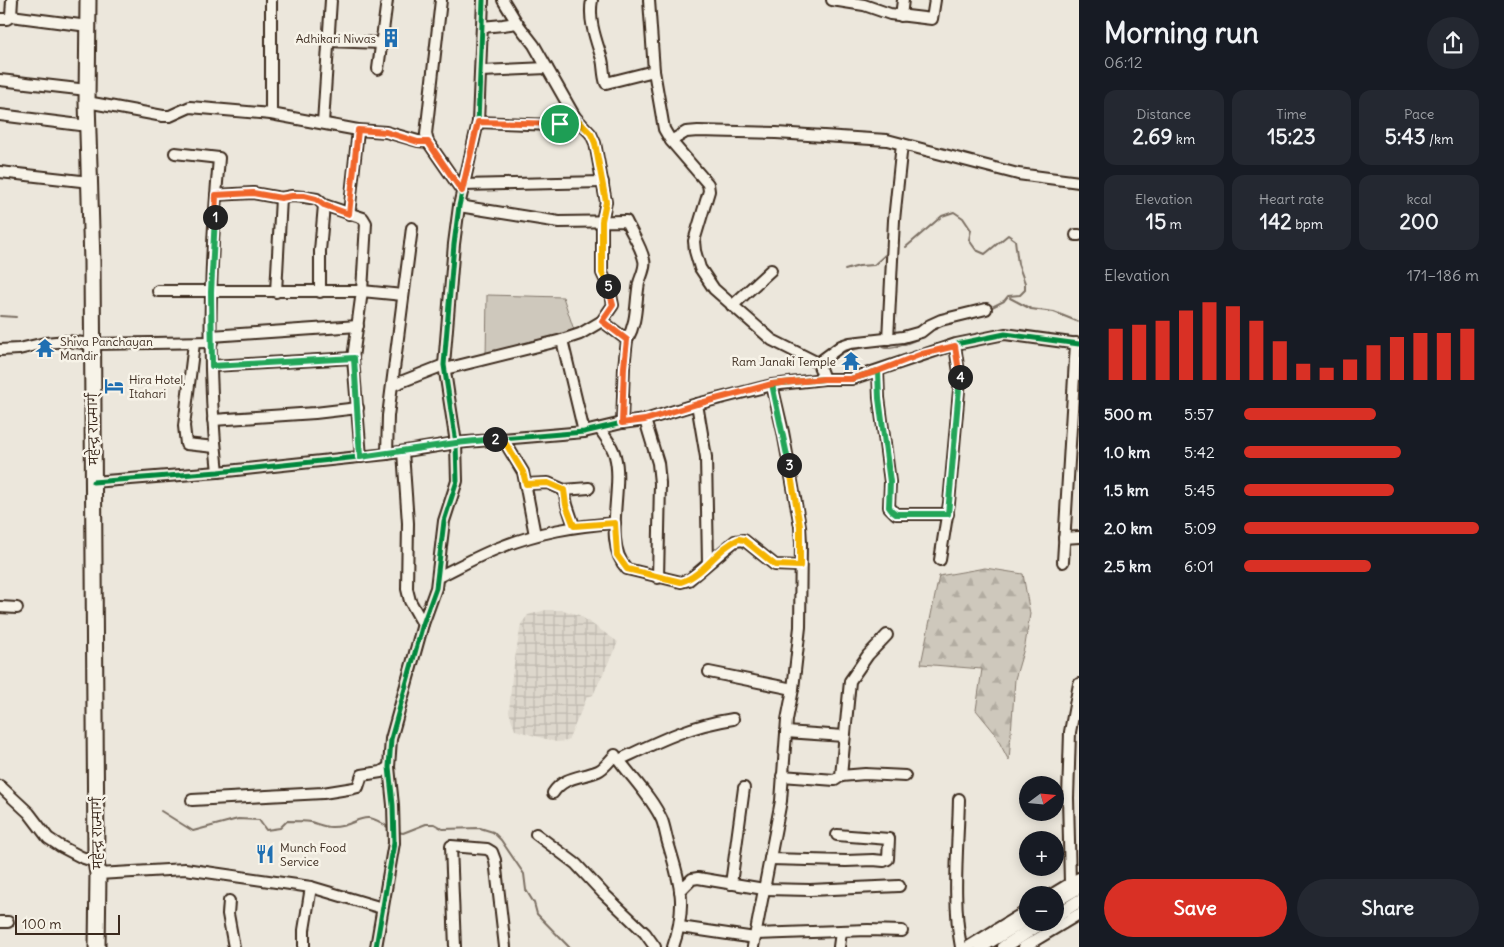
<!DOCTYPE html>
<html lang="en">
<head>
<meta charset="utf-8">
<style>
  body { margin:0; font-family:Delius,"Playpen Sans Deva",sans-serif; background:#242831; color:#f1f3f6; height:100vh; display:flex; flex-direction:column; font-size:19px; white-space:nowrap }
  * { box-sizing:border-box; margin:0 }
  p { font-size:16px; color:#9ea1a6 }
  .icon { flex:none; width:28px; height:28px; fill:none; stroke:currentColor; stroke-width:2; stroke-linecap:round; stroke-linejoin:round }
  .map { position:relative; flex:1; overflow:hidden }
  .side { display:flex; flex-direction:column; background:#171b24; width:425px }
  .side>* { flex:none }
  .needle { width:32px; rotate:74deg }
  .buttons { position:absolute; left:1019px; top:776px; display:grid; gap:10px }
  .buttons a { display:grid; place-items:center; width:45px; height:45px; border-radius:50%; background:#171b24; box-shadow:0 2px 12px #0003; font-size:25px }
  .scale { position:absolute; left:15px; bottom:12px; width:105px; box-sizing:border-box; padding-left:5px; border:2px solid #3b2a1e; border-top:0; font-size:14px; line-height:18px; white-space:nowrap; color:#3b2a1e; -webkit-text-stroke:4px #f7f3e8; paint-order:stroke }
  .pin { position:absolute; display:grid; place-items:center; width:42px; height:42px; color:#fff; margin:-21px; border:2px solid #fff; border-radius:50%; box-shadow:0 1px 5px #0007 }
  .km { position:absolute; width:25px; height:25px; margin:-12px; border-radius:50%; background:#222; color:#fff; font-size:14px; line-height:25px; text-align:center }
  .round { display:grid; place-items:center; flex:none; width:52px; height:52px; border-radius:26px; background:#242831 }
  .headline { display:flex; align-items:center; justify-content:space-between; height:85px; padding:0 25px }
  h1 { font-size:28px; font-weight:800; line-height:38px }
  .stats { display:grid; grid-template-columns:repeat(3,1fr); gap:8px; height:85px; padding:5px 25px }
  .stats div { display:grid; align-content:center; border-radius:12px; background:#242831; text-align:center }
  .stats b { font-size:21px; font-weight:800 }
  .stats small { font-size:14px; font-weight:400 }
  .stats p { font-size:14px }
  .chart { height:140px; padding:10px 25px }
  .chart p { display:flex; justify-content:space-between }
  .chart svg { width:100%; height:90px; margin-top:5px; stroke:#d93025; stroke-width:6 }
  .button { display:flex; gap:10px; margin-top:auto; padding:10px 25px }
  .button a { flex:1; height:58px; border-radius:30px; background:#d93025; color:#fff; font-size:20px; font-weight:800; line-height:58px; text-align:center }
  .button a+a { background:#242831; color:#f1f3f6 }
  ul { padding:0 25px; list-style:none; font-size:16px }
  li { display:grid; grid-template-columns:80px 60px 1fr; align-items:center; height:38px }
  li i { height:12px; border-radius:6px; background:#d93025 }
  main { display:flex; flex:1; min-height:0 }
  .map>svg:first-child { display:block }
  .industrial { fill:url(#industrial-grid) }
  .forest { fill:url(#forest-firs); stroke:#84796d }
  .pitch { fill:#cec8bc; stroke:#84796d }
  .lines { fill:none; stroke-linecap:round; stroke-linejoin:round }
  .stream { stroke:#7c7064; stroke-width:2 }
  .minor-casing { stroke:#3b2a1e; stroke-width:14 }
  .major-casing { stroke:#3b2a1e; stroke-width:16 }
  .highway-casing { stroke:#3b2a1e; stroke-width:19 }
  .minor { stroke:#f7f3e8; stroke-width:10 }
  .major { stroke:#f7f3e8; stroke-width:12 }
  .highway { stroke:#f7f3e8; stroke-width:15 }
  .cycleway-casing { stroke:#f7f3e8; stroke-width:8 }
  .cycleway { stroke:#00873e; stroke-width:5 }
  .split-1-casing { stroke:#fff; stroke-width:10 }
  .split-2-casing { stroke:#fff; stroke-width:10 }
  .split-3-casing { stroke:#fff; stroke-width:10 }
  .split-4-casing { stroke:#fff; stroke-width:10 }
  .split-5-casing { stroke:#fff; stroke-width:10 }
  .split-6-casing { stroke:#fff; stroke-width:10 }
  .split-1 { stroke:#f0652b; stroke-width:6 }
  .split-2 { stroke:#22a559; stroke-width:6 }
  .split-3 { stroke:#f5b400; stroke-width:6 }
  .split-4 { stroke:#22a559; stroke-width:6 }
  .split-5 { stroke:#f0652b; stroke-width:6 }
  .split-6 { stroke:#f5b400; stroke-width:6 }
  .labels { text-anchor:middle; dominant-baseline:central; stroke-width:5; stroke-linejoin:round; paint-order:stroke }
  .poi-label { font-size:12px; fill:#3b2a1e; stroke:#f7f3e8; text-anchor:start }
  .street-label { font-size:12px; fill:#3b2a1e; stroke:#f7f3e8 }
</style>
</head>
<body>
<main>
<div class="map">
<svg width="1079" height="947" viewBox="0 0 1079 947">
  <defs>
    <pattern id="industrial-grid" width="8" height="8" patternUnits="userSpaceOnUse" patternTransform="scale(1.25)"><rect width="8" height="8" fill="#ddd7cc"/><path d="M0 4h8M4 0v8" fill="none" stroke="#bfb9af"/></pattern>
    <pattern id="forest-firs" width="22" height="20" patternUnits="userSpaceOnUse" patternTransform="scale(1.25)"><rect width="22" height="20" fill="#cec8bc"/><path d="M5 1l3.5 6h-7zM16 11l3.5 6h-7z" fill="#b2aca1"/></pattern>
  </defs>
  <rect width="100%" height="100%" fill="#ece7dc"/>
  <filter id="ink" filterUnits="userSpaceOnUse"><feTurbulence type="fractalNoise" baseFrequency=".02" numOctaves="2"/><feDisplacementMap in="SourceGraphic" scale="10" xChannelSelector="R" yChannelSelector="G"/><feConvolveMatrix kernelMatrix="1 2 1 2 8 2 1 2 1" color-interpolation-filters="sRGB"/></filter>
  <g filter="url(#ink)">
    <path class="industrial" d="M546 610H563L579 615 618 642 593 695 587 697 568 741 556 742 515 730 509 712 512 676 521 624 528 615Z"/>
    <path class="forest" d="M985 568 1023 574 1030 614 1025 645 1015 679 1009 761 994 732 976 710 982 669 921 664 939 576Z"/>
    <path class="pitch" d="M487 295 563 297 575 333 486 357Z"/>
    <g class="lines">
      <g class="stream">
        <path d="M906 247 942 216 954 212 963 218 971 230 969 240 976 250 985 254 1008 235 1015 240 1018 264 1025 283V290L1020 295 1008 296 1004 301 990 308"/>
        <path d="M845 270 859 266 874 265 885 255"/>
        <path d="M1010 298 1031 309 1054 312 1079 322"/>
        <path d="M0 316 16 317"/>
        <path d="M936 327 946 324"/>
        <path d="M837 355 846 351 878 344C881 346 882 348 885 348 893 349 916 341 922 336"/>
        <path d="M161 811 193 831 238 819 259 820 266 830 280 828 287 821C295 821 304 821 311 822 318 824 324 827 331 827 359 828 360 805 390 829"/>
        <path d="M398 832 403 833 426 824H434L443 829 480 828 493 832 501 840 524 874 526 890 534 903 537 914 569 947"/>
      </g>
      <g class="minor-casing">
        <g id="minor">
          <path d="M271 0V114"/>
          <path d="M441 0 426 134 428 142 462 191"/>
          <path d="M592 0C588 20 596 40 602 59 604 67 603 75 606 83L654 71"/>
          <path d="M649 0 654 71 664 129 671 141 708 184 709 191 694 241 695 251 700 268 714 289 772 340 818 363 824 379"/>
          <path d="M832 0 864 5 890 14 932 19 935 0"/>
          <path d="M11 16 12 0"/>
          <path d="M901 16 903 0"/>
          <path d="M0 19H7L11 16 88 26"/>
          <path d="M482 27 503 25 517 23"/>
          <path d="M328 41 381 43"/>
          <path d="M378 69 387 0"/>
          <path d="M481 71 547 68"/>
          <path d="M0 80 87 90"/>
          <path d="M87 102 163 116H170L190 107 271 114 358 130 386 132 418 141 428 142"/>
          <path d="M0 115 88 126"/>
          <path d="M478 122 552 125 567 122 575 117"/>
          <path d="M323 123 331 0"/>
          <path d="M671 141 686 132 698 131 776 133 887 140 1018 174 1079 182"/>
          <path d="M175 153 219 158C210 262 206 368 218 472"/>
          <path d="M0 172 90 182"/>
          <path d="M463 185 603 182"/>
          <path d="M216 195 253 193 281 198 292 196 304 197 317 199 324 205 363 218 366 223 362 291 353 358 361 457"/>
          <path d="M459 206 559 222 626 221C632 234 641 246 644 260 646 267 641 276 639 283 635 304 638 320 627 340"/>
          <path d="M349 214 358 130"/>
          <path d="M1076 235H1079"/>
          <path d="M158 291H362L403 295"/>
          <path d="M276 292 281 198"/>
          <path d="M320 292V251L324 205"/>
          <path d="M732 306 771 270"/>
          <path d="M602 321 627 340 624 367 622 423"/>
          <path d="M211 336 358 326"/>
          <path d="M888 339 894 220 902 144"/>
          <path d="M562 340 584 432"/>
          <path d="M194 343 184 426 186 444 215 447"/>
          <path d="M0 350 19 349 45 343 67 341 92 344 212 342"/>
          <path d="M818 363 841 346 850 343 903 337 921 332 930 325 941 320 986 309"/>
          <path d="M212 366 353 358"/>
          <path d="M445 369 562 340 580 334 602 321 613 305 610 290 602 273V221L606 202 595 143 591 134 575 117 534 45 517 23 503 0"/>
          <path d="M878 371 879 398 890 482 889 507 896 514H948"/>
          <path d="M393 385 444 365"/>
          <path d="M697 404 706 457 708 563"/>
          <path d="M213 420 315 413 358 408"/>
          <path d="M645 420 658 463 660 483 658 578"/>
          <path d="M600 429C605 437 613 446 615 456 624 488 602 543 627 569L681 582 689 580 735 541 744 540 775 565 800 566"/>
          <path d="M503 439 523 472 535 535"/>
          <path d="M403 452 408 523 407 589 410 601 423 624"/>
          <path d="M387 454 388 416 412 228"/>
          <path d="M93 482 218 472 387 454 456 443 584 432 622 423 645 420 697 404 772 385 824 379H851L956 344 1005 334 1079 344"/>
          <path d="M526 484 548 483 564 490 589 488"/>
          <path d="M564 490 567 505 574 526"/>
          <path d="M1064 538 1079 537"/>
          <path d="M940 560 949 503 960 379 955 346"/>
          <path d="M1063 562 1076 343"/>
          <path d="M438 577C459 567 479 555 501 547 539 532 574 526 615 523"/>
          <path d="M0 607 17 608"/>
          <path d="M709 672 793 689"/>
          <path d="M786 732 844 736"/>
          <path d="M782 776 835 780 841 776 850 681 868 655 887 635"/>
          <path d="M841 776 865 774 905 776"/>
          <path d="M0 786 29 813 48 838 60 846 81 857 96 862"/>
          <path d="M553 793C564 776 581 778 598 771 604 769 610 760 615 755"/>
          <path d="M959 799C958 848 952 899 961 947"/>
          <path d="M192 800 323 793 354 788 358 787 362 775 381 772 389 767"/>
          <path d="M536 834 576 864 603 893 645 933 655 947"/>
          <path d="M770 859 846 861 873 860 884 861 888 859 889 839 837 835"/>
          <path d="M98 874 185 869 311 887 382 908"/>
          <path d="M1070 883 1068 798 1070 732 1079 684"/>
          <path d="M731 884 744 788"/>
          <path d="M680 891 692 879 698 878 764 889 810 890 899 886"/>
          <path d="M1051 895 1079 878"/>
          <path d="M229 901 228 914 234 947"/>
          <path d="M0 922H8"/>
          <path d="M680 927 755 938"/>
          <path d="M756 934 868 930 902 931"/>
          <path d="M304 947V930L311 887"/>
          <path d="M376 947 394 843 393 805 389 767 391 739 423 624 436 588 444 521 457 481 456 443 444 365 454 244 459 206 478 122 483 0"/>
          <path d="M455 947 451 846 487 849 492 852 495 860 505 947"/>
          <path d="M673 947C687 906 681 886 669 846 666 837 665 828 662 820 652 798 633 779 619 760 659 741 688 726 733 719"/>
          <path d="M753 947 781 801 787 720 793 689 800 627 801 543 800 526 783 432 772 385"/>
          <path d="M839 947 841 932"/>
          <path d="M968 947 1028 910"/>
          <path d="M1024 947 1079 914"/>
        </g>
      </g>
      <g class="major-casing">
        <g id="major">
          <path d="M1055 901 1079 887"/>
          <path d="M1055 916 1079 901"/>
          <path d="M981 947 1028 918"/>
          <path d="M1004 947 1043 922"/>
        </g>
      </g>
      <g class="highway-casing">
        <path id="highway" d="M88 0 87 102 92 262 96 862 98 874 97 947"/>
      </g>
      <use href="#minor" class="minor"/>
      <use href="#major" class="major"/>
      <use href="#highway" class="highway"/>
      <g class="cycleway-casing">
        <g id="cycleway">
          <path d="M93 482 218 472 387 454 456 443 584 432 622 423 645 420 697 404 772 385 824 379H851L956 344 1005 334 1079 344"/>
          <path d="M376 947 394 843 393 805 389 767 391 739 423 624 436 588 444 521 457 481 456 443 444 365 454 244 459 206 478 122 483 0"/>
        </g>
      </g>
      <use href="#cycleway" class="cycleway"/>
    </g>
  </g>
  <g class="lines" filter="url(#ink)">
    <g class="split-1-casing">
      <path id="split-1" d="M215 217 216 195 253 193 281 198 292 196H304L316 199 324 205 349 214 358 130 386 132 418 142H428L462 191 478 122 560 124"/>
    </g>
    <g class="split-2-casing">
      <path id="split-2" d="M215 217 211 292 212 366 354 358 360 457 456 443 495 439"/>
    </g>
    <g class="split-3-casing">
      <path id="split-3" d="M495 439H503L523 472 526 484 548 483 564 490 566 505 574 526 615 523 617 555 627 569 681 582C704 575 717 548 739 539L744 540 775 565 800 566V526L789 465"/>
    </g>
    <g class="split-4-casing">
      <path id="split-4" d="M789 465 772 384 824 379H851L878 371 879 398 890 482 889 507 892 511 896 514H948L960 377"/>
    </g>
    <g class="split-5-casing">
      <path id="split-5" d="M608 286 613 305 602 321 627 340 624 367 622 423 645 420 697 404 772 384 824 379H851L878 371 922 354 955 346 960 377"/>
    </g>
    <g class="split-6-casing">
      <path id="split-6" d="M560 124 575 117 591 134 595 143 606 202 602 221V273L608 286"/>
    </g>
    <use href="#split-1" class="split-1"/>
    <use href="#split-2" class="split-2"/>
    <use href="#split-3" class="split-3"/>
    <use href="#split-4" class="split-4"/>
    <use href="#split-5" class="split-5"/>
    <use href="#split-6" class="split-6"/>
  </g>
  <defs>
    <g id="building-bare" transform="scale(1.5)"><path d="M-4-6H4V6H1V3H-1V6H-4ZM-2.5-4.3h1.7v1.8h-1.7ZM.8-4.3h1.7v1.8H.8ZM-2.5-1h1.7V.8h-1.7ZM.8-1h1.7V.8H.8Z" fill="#1f6fb2" stroke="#f7f3e8" stroke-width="2.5" paint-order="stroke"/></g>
    <g id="temple-bare" transform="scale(1.5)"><path d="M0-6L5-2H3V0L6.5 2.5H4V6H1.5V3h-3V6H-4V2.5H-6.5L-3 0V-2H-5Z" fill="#1f6fb2" stroke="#f7f3e8" stroke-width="2.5" paint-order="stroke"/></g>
    <g id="hotel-bare" transform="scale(1.5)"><path d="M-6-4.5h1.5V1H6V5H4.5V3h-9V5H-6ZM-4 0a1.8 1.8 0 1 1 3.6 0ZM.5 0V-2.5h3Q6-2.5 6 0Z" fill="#1f6fb2" stroke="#f7f3e8" stroke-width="2.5" paint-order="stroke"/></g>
    <g id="restaurant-bare" transform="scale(1.5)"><path d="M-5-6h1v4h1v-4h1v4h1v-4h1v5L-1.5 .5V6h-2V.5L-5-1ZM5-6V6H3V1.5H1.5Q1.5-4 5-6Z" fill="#1f6fb2" stroke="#f7f3e8" stroke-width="2.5" paint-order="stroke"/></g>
  </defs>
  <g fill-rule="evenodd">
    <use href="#building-bare" x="391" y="38"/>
    <use href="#temple-bare" x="45" y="348"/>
    <use href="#temple-bare" x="851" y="361"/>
    <use href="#hotel-bare" x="114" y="386"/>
    <use href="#restaurant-bare" x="265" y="854"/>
  </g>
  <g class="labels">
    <g class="poi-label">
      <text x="376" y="38" text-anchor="end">Adhikari Niwas</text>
      <text x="60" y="341">Shiva Panchayan<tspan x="60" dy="14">Mandir</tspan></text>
      <text x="836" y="361" text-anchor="end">Ram Janaki Temple</text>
      <text x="129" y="379">Hira Hotel,<tspan x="129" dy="14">Itahari</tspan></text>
      <text x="280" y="847">Munch Food<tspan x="280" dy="14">Service</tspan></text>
    </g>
    <g class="street-label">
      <text transform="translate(93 429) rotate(-91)">महेन्द्र राज्मार्ग्</text>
      <text transform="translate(97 833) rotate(-91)">महेन्द्र राज्मार्ग्</text>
    </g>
  </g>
</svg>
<div class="buttons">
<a><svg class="needle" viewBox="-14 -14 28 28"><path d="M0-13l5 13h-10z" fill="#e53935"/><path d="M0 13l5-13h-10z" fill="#9ea1a6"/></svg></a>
<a>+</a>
<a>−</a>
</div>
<div class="scale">100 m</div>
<div class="pin" style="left:560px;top:124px;background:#1e9e55"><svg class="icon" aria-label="arrive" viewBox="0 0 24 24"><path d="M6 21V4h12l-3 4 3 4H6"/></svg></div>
<b class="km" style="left:215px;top:217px">1</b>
<b class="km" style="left:495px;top:439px">2</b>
<b class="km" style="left:789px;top:465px">3</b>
<b class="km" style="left:960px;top:377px">4</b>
<b class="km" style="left:608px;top:286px">5</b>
</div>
<section class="side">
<div class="headline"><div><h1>Morning run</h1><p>06:12</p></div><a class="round"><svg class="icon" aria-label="share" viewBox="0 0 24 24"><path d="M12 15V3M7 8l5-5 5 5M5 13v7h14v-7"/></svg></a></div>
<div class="stats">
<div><p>Distance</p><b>2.69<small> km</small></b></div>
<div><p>Time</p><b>15:23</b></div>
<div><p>Pace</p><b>5:43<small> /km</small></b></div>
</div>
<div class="stats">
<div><p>Elevation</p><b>15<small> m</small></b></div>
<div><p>Heart rate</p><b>142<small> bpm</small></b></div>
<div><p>kcal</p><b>200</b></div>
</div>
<div class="chart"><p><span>Elevation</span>171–186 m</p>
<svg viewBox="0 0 160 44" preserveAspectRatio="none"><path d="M5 44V19M15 44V17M25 44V15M35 44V10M45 44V6M55 44V8M65 44V15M75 44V25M85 44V36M95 44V38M105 44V34M115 44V27M125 44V23M135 44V21M145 44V21M155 44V19"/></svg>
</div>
<ul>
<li><b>500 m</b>5:57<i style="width:56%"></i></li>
<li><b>1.0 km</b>5:42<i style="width:67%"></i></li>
<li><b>1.5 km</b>5:45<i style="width:64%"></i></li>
<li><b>2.0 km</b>5:09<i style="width:100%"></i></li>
<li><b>2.5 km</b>6:01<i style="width:54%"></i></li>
</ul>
<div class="button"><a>Save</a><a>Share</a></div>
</section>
</main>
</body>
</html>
